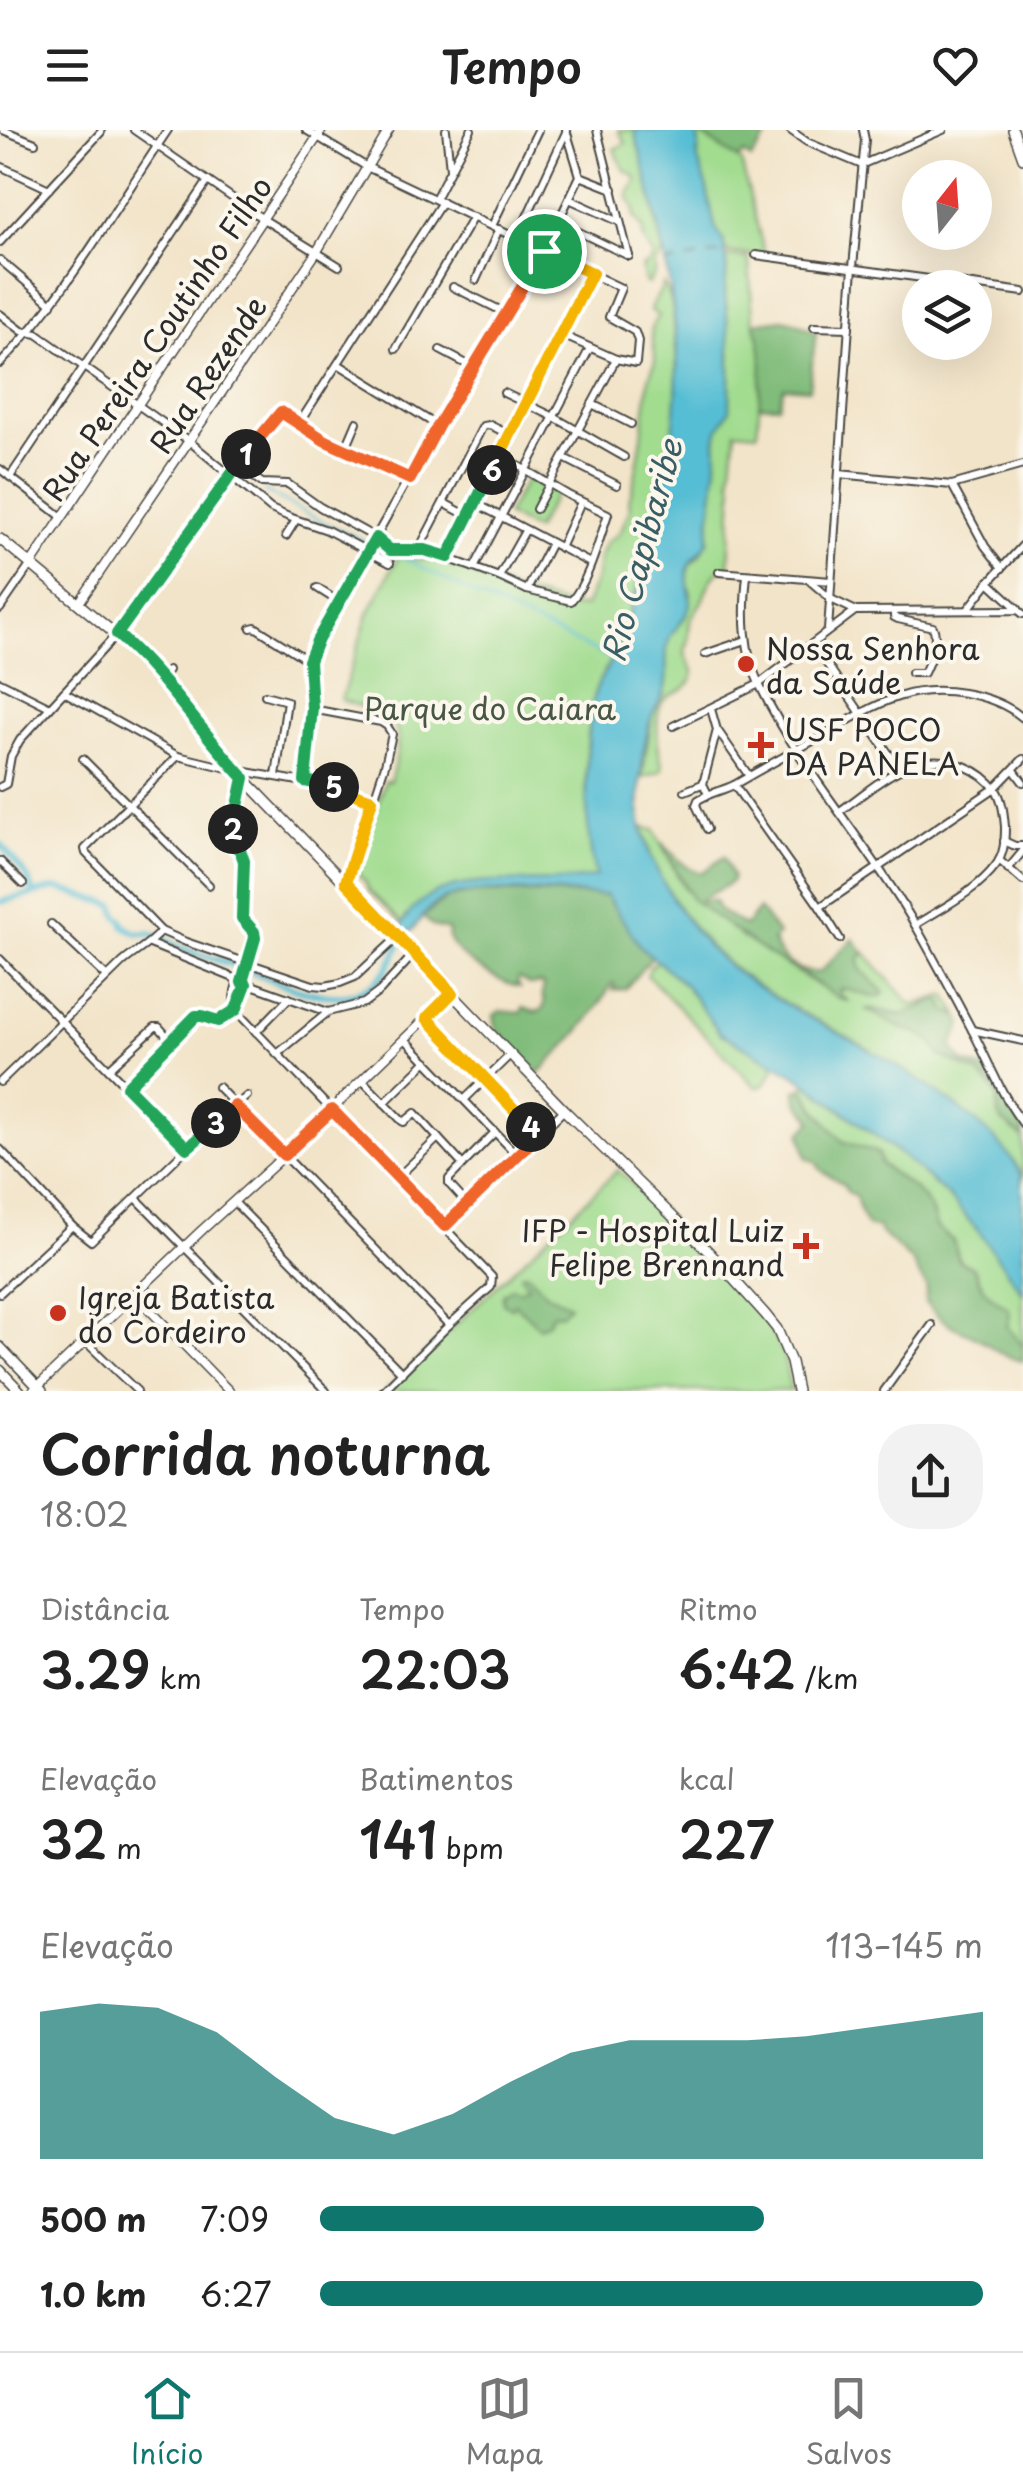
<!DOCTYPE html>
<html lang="pt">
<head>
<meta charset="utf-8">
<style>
  body { margin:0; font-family:"Playpen Sans",sans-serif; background:#f2f2f2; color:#222; height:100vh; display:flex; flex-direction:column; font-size:38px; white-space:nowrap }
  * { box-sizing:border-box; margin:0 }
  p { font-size:32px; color:#767676 }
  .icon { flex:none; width:55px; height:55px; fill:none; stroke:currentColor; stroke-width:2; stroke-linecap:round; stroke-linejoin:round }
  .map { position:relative; height:1261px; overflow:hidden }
  .details { display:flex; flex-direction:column; background:#fff; flex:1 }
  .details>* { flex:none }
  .needle { width:65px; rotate:17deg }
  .buttons { position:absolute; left:902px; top:30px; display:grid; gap:20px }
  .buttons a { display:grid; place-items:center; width:90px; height:90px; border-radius:50%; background:#fff; box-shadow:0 10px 40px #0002; font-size:50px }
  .pin { position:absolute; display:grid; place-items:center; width:85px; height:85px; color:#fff; margin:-42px; border:5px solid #fff; border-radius:50%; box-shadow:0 2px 10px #0007 }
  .km { position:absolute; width:50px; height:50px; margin:-25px; border-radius:50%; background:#222; color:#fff; font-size:28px; line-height:50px; text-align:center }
  .round { display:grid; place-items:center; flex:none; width:105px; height:105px; border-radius:40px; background:#f2f2f2 }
  .headline { display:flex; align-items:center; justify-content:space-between; height:170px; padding:0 40px }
  h1 { font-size:55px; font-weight:600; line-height:75px }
  .stats { display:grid; grid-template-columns:repeat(3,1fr); gap:15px; height:170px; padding:10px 40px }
  .stats div { display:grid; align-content:center }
  .stats b { font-size:50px; font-weight:600 }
  .stats small { font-size:28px; font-weight:400 }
  .stats p { font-size:28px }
  .chart { height:280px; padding:20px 40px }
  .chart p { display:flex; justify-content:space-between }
  .chart svg { width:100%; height:180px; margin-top:10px; fill:#0f766e; opacity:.7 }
  ul { padding:0 40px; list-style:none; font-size:32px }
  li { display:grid; grid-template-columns:160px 120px 1fr; align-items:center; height:75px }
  li i { height:25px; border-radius:12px; background:#0f766e }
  header { display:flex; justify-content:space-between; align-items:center; height:130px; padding:0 40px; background:#fff; font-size:45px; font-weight:600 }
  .menu { display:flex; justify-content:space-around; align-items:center; height:140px; border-top:2px solid #e0e0e0; background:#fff; font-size:28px; color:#767676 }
  .menu a { display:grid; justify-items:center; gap:5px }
  .menu .on { color:#0f766e }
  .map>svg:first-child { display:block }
  .green { fill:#a1dc8f; stroke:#66845d; stroke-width:2.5 }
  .forest { fill:#80bc7a; stroke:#567452; stroke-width:2.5 }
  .water { fill:#57bed4; stroke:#417480; stroke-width:2.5 }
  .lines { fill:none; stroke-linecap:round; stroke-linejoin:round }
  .stream { stroke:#57bed4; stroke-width:2.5 }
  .canal { stroke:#57bed4; stroke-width:6 }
  .ferry { stroke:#3a5e66; stroke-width:2.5; stroke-dasharray:12 10; stroke-linecap:butt }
  .minor-casing { stroke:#494743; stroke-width:10 }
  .tertiary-casing { stroke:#494743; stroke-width:11 }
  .secondary-casing { stroke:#494743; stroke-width:12 }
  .primary-casing { stroke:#494743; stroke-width:12 }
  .minor { stroke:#fff; stroke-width:6 }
  .tertiary { stroke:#fff; stroke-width:8 }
  .secondary { stroke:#fff; stroke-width:9 }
  .primary { stroke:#fff; stroke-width:9 }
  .split-1-casing { stroke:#fff; stroke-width:20 }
  .split-2-casing { stroke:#fff; stroke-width:20 }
  .split-3-casing { stroke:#fff; stroke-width:20 }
  .split-4-casing { stroke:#fff; stroke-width:20 }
  .split-5-casing { stroke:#fff; stroke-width:20 }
  .split-6-casing { stroke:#fff; stroke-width:20 }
  .split-7-casing { stroke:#fff; stroke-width:20 }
  .split-1 { stroke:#f0652b; stroke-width:12 }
  .split-2 { stroke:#22a559; stroke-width:12 }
  .split-3 { stroke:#22a559; stroke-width:12 }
  .split-4 { stroke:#f0652b; stroke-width:12 }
  .split-5 { stroke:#f5b400; stroke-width:12 }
  .split-6 { stroke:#22a559; stroke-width:12 }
  .split-7 { stroke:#f5b400; stroke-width:12 }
  .poi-dot { fill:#c8321e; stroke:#fbf7ec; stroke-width:4 }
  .labels { text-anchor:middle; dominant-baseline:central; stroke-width:8; stroke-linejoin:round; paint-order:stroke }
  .street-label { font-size:30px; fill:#2b2b2b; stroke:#fbf7ec }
  .poi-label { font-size:30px; fill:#2b2b2b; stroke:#fbf7ec; text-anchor:start }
  .park-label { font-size:30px; fill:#485744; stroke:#fbf7ec }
  .water-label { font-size:32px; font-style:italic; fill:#3a5e66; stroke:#fbf7ec }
</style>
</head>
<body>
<header><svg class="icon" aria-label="menu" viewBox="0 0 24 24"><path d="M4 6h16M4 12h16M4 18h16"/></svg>Tempo<svg class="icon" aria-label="heart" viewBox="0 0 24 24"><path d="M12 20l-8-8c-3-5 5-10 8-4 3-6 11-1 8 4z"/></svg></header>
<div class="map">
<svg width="1023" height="1261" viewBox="0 0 1023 1261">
  <rect width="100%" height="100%" fill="#fbf7ec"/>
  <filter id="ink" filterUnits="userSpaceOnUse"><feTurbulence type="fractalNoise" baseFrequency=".01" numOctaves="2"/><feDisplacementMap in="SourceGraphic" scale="20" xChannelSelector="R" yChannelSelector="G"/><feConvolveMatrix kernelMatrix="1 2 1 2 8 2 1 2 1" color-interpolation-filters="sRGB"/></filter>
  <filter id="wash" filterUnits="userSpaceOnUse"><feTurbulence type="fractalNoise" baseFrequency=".0048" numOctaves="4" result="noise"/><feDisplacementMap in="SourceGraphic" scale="40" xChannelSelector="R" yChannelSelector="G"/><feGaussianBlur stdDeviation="2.25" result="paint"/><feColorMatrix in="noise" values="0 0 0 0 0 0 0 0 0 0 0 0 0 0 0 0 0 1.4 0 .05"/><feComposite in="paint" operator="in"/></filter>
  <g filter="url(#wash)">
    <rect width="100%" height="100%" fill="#f2e4c9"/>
    <g class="green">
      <path d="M618 0H634L648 50 663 124 655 134V143L648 154 645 152 642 137 649 134 653 126 643 108V99L634 87 635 80 629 68V63L637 50 631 43 625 41 614 19 626 13Z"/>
      <path d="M693 0 741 31 765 126 726 122 723 110 715 97 705 50 698 31V9Z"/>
      <path d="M727 126 748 128 749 132 753 189 760 207 763 232 757 303 736 301 731 348 733 357 729 437C710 442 709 455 702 471 700 476 696 479 694 484 687 493 690 503 688 513 687 516 685 518 685 520 684 532 697 536 692 549 687 560 677 561 668 567 651 576 658 622 663 638L660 642 642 648 652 586 664 563 667 516 670 505 686 486 691 465 686 446 689 435 701 424 708 410 717 333 716 310 718 299 730 279V221L725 163Z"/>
      <path d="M663 154C673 167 673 182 674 197 687 306 653 416 617 517 611 534 598 547 594 565 583 617 584 694 596 746L570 753H493L455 756 406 786 403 793 369 761 366 753 358 744V737L385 651H390C408 589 397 589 341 570L368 484 398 427 378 417 414 429 446 431 513 460 572 477H585L597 446 599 428 606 412 617 405 622 398 630 379 629 370C640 332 644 292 648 253 649 245 654 238 655 230 656 213 644 201 659 186L650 180C652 170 660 167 663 154Z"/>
      <path d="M530 343 558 360 535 400 506 385Z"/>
      <path d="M642 697 654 700 684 758 743 808 838 868 842 857 883 863 860 839 859 828 865 823 912 875 946 865 958 885 947 882 942 871 928 873 903 885 869 878 903 899 916 902 931 911 941 926 978 943 993 959 998 967V984L1002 991 1023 1008V1046C973 980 908 941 837 901 799 881 758 860 726 832 699 809 667 766 654 733 649 722 646 709 642 697Z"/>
      <path d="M657 831 685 855 720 903 776 935 765 954 760 957H756L647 845 650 837Z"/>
      <path d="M806 954 899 1023 947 1065 979 1102 1023 1163V1215L1007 1197 1010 1184 1008 1178C989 1167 982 1160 974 1138L960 1131 953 1111 936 1097C930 1060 905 1055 881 1034L878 1023 842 1011 816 979 803 958Z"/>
      <path d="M618 1040 651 1071 765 1191 783 1222 791 1261H386Z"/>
    </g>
    <g class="forest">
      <path d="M694 0H772L751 29 744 24 738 29Z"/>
      <path d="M783 189 795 192 816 202 809 259 784 257 778 276 759 275C761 244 766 224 754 193Z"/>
      <path d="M661 712C674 724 684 739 701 743L724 727 733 748 730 753 700 770 702 772 711 770 716 772 718 780 745 796 759 779 778 804 773 810C779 830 799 844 820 842L853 809 865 823 859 828 860 839 881 859 883 863 881 866 872 867 842 858 839 860 841 866 849 872 838 868 804 844 769 825 693 771Z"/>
      <path d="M480 762 606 765 640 816 652 827 625 859 613 860 615 854 612 853C594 888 567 915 539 943L496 899 494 885 500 881 521 883 523 878 535 882 542 880 545 873 542 864 544 856 541 853 530 855 519 848 517 853 520 857C503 856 452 824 449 808 448 806 449 803 449 800L433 796 423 787 446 768Z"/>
      <path d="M937 870 942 871 947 882C975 888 956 902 952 916L963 932 986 940 1023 999V1008L1002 991 998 984V968L993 959 978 943 941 926 931 911 916 902 903 899 865 879 903 885Z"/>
      <path d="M803 958 816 979 842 1011 878 1023 881 1034C905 1055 929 1061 936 1097L953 1111 959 1131 974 1138C982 1160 989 1167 1008 1178L1010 1184 1007 1197 1023 1215V1231C1002 1227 996 1219 979 1209 966 1201 953 1199 942 1189 935 1184 933 1179 925 1173L927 1156 920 1147 912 1131 880 1102 879 1097H868L861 1084 856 1067 848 1062 843 1054 821 1040 815 1031 807 1028 801 1003 812 991C806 976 795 979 796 960Z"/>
      <path d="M522 1143 528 1144 547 1164 569 1175 562 1183 552 1184 548 1192 539 1197 515 1174 511 1178 503 1173V1164L512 1157 519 1161 528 1156 521 1146Z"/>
    </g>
    <path class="water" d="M634 0H693L698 8 699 17 697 25 698 31 705 50 715 97 723 110 727 133 725 163 730 221V279L718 300 716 310 717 333 708 410C704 422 696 424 690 434 682 448 694 463 689 478 685 491 674 498 669 509 663 525 670 545 664 561 661 571 654 579 651 589 643 613 637 669 641 694 651 742 689 802 727 834 775 874 836 899 889 931 932 958 996 998 1021 1043 1023 1054 1023 1143 1023 1163L979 1102 947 1065 899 1023 795 945 720 903 685 855 640 816 606 765C569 764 473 755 443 769 427 777 417 795 406 808L399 802C427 727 535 763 596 746 583 700 585 613 594 566 598 548 611 535 617 518 638 462 657 403 667 343 674 304 678 263 677 223 674 151 653 69 634 0Z"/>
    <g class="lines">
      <path class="stream" d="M264 361 323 392 412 432 481 468 614 530"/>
      <g class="canal">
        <path d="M0 713 28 748 34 762"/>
        <path d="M0 772 56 758 114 775 118 787 123 790 124 796C129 798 133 802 138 803 143 804 148 802 153 804 163 807 171 814 181 818 202 826 225 831 246 840 317 869 379 893 405 797"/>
      </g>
      <path class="ferry" d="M665 134 726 122"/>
    </g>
  </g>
  <g filter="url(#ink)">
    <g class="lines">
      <g class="minor-casing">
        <g id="minor">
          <path d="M3 0 35 13"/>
          <path d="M134 0 263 89 339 136"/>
          <path d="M306 0 367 37 621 158 609 187 635 202 638 211 636 233 616 229 562 205"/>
          <path d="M446 0 450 39"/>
          <path d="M597 0 629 126"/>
          <path d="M790 0 807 12 862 35"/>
          <path d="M863 34 943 0"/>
          <path d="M0 36 49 59"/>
          <path d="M580 46 613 59"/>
          <path d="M435 69 471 0"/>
          <path d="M569 69 620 92"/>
          <path d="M558 92 629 126"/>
          <path d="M492 96 538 0"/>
          <path d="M517 108 567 0"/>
          <path d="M0 112 101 2"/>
          <path d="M756 125 1023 162"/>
          <path d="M0 130 52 174"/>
          <path d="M476 150 499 99"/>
          <path d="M453 157 506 183"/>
          <path d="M0 184 22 201 37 204 189 311 271 379 289 387 327 400 390 433"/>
          <path d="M814 197 849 198"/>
          <path d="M396 219 473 87"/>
          <path d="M440 220 474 238"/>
          <path d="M0 234C67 165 114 79 168 0"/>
          <path d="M338 234 438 296"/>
          <path d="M504 263 554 287 624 327"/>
          <path d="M592 274 631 294"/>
          <path d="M300 292 442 72"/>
          <path d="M345 320 357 292"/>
          <path d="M564 328 617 355"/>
          <path d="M237 335 262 353 288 354 320 377 369 404 390 419 425 420 499 447 527 460 571 471C589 451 599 410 608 384L570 366 500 325"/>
          <path d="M0 339 62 387"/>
          <path d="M839 344 952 355 1023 335"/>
          <path d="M10 347 208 51"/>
          <path d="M952 355 985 416 1002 438"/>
          <path d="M444 373 468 386"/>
          <path d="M475 373 590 433"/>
          <path d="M536 379 616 229"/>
          <path d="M286 406 296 390"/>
          <path d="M560 418 581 372"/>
          <path d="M419 419 483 296 490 295 510 305"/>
          <path d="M448 427 592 143"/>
          <path d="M474 438 590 218"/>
          <path d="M719 442 831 451"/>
          <path d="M747 445C743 483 743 521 760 556 801 641 867 712 914 793 934 828 953 864 972 900 989 932 1001 965 1023 994"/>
          <path d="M499 447 525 401"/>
          <path d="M811 452 831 469 854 480"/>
          <path d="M989 452 1018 479"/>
          <path d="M317 458 339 472"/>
          <path d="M527 460 551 413"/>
          <path d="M969 478 989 452 1023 415"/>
          <path d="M0 479 31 434"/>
          <path d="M894 481V487L898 489 933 497C939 510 930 530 924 543H911"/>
          <path d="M251 498 255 497 309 531"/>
          <path d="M828 500 853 137 865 10 863 0"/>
          <path d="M813 514 900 640"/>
          <path d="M705 524 746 510"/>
          <path d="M162 549 168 540"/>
          <path d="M0 552 50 577"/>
          <path d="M64 562 178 626 236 640 343 659 372 669"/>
          <path d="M265 565 287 571 276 646"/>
          <path d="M312 579 381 592 387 596 392 604 385 635 347 751"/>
          <path d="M673 596 759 554 855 481 1018 480 1023 484"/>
          <path d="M718 601 749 646"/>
          <path d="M178 626 85 719 86 723 161 801 186 812 313 855 325 856 340 853 355 847 398 807"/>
          <path d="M83 629 209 755"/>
          <path d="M1014 640 1023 652"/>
          <path d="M305 651 312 579 309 531 317 511 438 296 544 121 580 46 566 0"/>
          <path d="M734 655C763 638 792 622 822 606 846 592 871 576 898 567 936 554 992 562 1023 588"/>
          <path d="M0 657 6 654 11 626 20 610 117 504 230 344 278 283 284 282 323 309 409 349"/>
          <path d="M685 661 702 654"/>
          <path d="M708 664 703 654 717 600 711 579"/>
          <path d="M840 681C866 663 895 635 927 631 952 628 981 639 996 660 1003 670 1004 686 1005 697 1005 711 1004 724 996 735 977 761 942 778 915 795"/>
          <path d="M707 699 696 675 698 670C709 663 721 661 734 655L820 777 840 809"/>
          <path d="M1004 711 1015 716H1023"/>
          <path d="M999 730 1023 751"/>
          <path d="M0 731 23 754"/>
          <path d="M1008 739 1023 721"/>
          <path d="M820 777 995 658 1023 629"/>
          <path d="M51 794 107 847"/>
          <path d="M150 814 246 853 328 882 364 873 380 861 414 824"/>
          <path d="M0 829 187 1018"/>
          <path d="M238 850C234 862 231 875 240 885L492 1147 491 1157 449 1195 383 1261"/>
          <path d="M241 851 254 802 242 787 243 731 240 721 233 717 230 711 244 649"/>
          <path d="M236 876 246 853"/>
          <path d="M427 888 538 1005"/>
          <path d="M972 900 1023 911"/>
          <path d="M256 902 289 868"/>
          <path d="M405 909 517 1025"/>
          <path d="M277 924 327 883"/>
          <path d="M109 939 155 897H159L172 912"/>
          <path d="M362 950 402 991 404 992 415 983 462 1034"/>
          <path d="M0 952 123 832C136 821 150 814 161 801"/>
          <path d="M127 957 197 887 202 885 218 891 236 880"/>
          <path d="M218 957 449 1195"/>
          <path d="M465 969 511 924"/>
          <path d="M384 973 427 931"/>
          <path d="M0 1019 72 1096 91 1111 187 1018 247 966"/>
          <path d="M398 1047 438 1008"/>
          <path d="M136 1068 326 1261"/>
          <path d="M234 1072 402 1243"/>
          <path d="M468 1075 449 1054V1049L495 1002"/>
          <path d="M445 1097 564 980"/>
          <path d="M0 1163 72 1096"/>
          <path d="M86 1212 137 1261"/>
          <path d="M884 1261 932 1195"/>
        </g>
      </g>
      <g class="tertiary-casing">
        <g id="tertiary">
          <path d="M31 434 322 0"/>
          <path d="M79 473 316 123 389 0"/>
          <path d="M128 1172 145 1175 229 1261"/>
          <path d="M33 1261 202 1100 273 1036 452 863"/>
        </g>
      </g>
      <g class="secondary-casing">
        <g id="secondary">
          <path d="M1013 0 1023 28"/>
          <path d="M0 409 143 527 236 640 564 980 708 1121 765 1184 777 1199 791 1232 797 1261"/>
        </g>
      </g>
      <g class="primary-casing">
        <g id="primary">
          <path d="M0 1217 42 1261"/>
          <path d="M0 1240 20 1261"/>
        </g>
      </g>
      <use href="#minor" class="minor"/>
      <use href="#tertiary" class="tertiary"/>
      <use href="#secondary" class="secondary"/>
      <use href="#primary" class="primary"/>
    </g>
  </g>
  <g class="lines" filter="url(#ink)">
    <g class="split-1-casing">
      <path id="split-1" d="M246 324 281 282 324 310 410 349 438 296 544 121"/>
    </g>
    <g class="split-2-casing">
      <path id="split-2" d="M233 699 244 648C200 601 166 547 117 504L246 324"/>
    </g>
    <g class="split-3-casing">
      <path id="split-3" d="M216 993 187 1018 127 957 196 886H202L218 891 236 880 246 854 242 852 255 808 254 802 242 788 244 731 240 720 230 712 233 699"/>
    </g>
    <g class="split-4-casing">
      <path id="split-4" d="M216 993 235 976 284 1025 332 980 445 1096 538 1005 531 997"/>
    </g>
    <g class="split-5-casing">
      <path id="split-5" d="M334 657 372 670 346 752 452 863 427 888 531 997"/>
    </g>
    <g class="split-6-casing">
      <path id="split-6" d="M334 657 305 651 312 578 309 531 317 511 376 408 390 420H425L448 427 492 340"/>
    </g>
    <g class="split-7-casing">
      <path id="split-7" d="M492 340 592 143 544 121"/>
    </g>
    <use href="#split-1" class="split-1"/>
    <use href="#split-2" class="split-2"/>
    <use href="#split-3" class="split-3"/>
    <use href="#split-4" class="split-4"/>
    <use href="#split-5" class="split-5"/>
    <use href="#split-6" class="split-6"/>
    <use href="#split-7" class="split-7"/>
  </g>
  <g class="poi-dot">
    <circle cx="746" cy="534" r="10"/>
    <path d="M756 600h10v10h10v10h-10v10h-10v-10h-10v-10h10z"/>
    <path d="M801 1101h10v10h10v10h-10v10h-10v-10h-10v-10h10z"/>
    <circle cx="58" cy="1183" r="10"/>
  </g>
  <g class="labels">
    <g class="street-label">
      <text transform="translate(156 208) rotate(-56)">Rua Pereira Coutinho Filho</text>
      <text transform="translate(207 244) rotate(-56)">Rua Rezende</text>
    </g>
    <g class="poi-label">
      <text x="766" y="517">Nossa Senhora<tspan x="766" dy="34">da Saúde</tspan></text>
      <text x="784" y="598">USF POCO<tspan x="784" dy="34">DA PANELA</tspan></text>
      <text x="784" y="1099" text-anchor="end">IFP - Hospital Luiz<tspan x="784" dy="34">Felipe Brennand</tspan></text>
      <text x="78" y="1166">Igreja Batista<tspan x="78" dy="34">do Cordeiro</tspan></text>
    </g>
    <g class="park-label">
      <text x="490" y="577">Parque do Caiara</text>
    </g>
    <g class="water-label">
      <text transform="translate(641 420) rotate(-75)">Rio Capibaribe</text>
    </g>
  </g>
</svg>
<div class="buttons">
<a><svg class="needle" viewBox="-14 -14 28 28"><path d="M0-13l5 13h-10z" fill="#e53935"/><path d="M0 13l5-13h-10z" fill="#767676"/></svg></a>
<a><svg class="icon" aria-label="layers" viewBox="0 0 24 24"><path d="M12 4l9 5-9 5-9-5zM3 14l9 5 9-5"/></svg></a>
</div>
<div class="pin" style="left:544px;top:121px;background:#1e9e55"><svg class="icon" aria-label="arrive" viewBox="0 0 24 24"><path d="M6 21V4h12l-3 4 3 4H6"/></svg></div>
<b class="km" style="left:246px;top:324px">1</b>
<b class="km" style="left:233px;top:699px">2</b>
<b class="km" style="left:216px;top:993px">3</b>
<b class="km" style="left:531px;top:997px">4</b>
<b class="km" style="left:334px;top:657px">5</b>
<b class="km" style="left:492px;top:340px">6</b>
</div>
<section class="details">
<div class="headline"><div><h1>Corrida noturna</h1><p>18:02</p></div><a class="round"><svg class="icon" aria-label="share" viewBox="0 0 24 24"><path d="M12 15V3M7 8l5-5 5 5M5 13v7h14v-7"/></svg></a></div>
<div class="stats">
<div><p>Distância</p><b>3.29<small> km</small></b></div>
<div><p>Tempo</p><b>22:03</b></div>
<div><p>Ritmo</p><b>6:42<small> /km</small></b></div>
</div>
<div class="stats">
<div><p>Elevação</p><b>32<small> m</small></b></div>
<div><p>Batimentos</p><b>141<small> bpm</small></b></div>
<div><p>kcal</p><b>227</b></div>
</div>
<div class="chart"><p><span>Elevação</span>113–145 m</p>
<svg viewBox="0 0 160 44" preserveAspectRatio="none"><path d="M0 44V8L10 6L20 7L30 13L40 24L50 34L60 38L70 33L80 25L90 18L100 15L110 15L120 15L130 14L140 12L150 10L160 8V44z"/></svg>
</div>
<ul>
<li><b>500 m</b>7:09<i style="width:67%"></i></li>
<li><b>1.0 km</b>6:27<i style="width:100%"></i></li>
</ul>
</section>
<nav class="menu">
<a class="on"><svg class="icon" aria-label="home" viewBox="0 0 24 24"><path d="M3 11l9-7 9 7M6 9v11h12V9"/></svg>Início</a>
<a><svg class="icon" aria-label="map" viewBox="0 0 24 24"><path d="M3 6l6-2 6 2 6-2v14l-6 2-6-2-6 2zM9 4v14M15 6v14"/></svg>Mapa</a>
<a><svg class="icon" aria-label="saved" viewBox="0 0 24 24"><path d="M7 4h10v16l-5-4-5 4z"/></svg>Salvos</a>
</nav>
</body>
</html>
